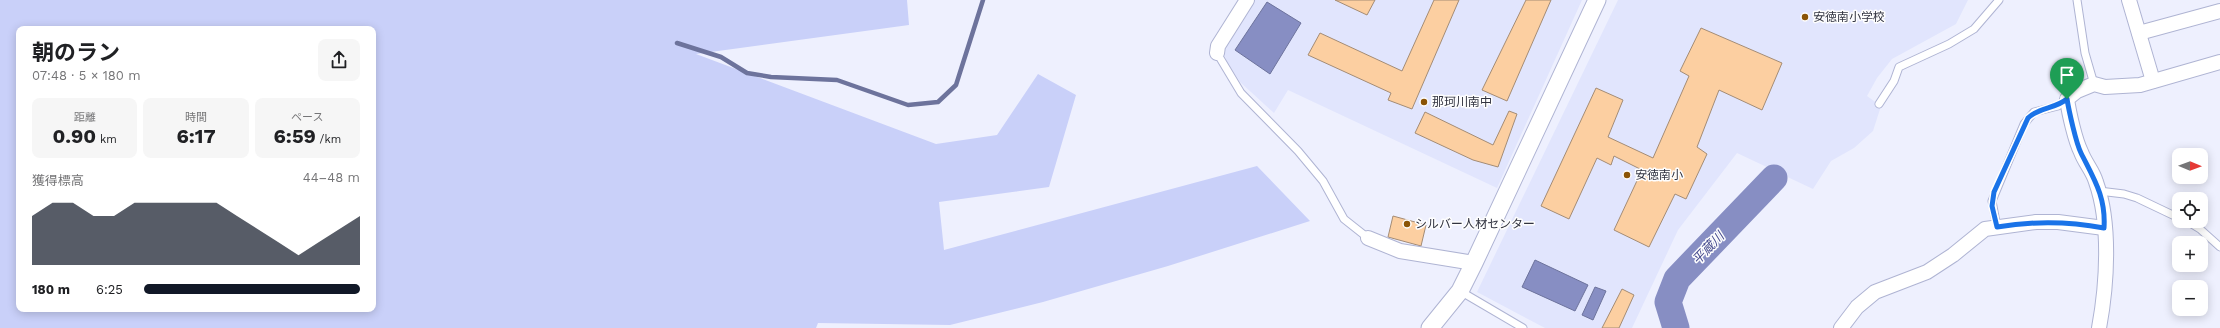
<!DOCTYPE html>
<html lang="ja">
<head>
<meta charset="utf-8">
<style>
  body { margin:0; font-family:"Work Sans","Noto Sans JP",sans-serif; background:#f6f6f6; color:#202124; height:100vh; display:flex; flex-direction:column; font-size:15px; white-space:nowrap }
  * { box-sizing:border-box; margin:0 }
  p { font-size:13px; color:#757577 }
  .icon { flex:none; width:22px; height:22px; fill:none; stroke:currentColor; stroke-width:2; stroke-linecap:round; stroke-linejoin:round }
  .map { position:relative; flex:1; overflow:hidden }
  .sheet { position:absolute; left:16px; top:26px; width:360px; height:286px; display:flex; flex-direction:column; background:#fff; border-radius:8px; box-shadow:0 2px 10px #0003 }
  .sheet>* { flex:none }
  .needle { width:26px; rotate:91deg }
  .fabs { position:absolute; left:2172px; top:148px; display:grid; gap:8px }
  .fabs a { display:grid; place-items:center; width:36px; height:36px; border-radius:8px; background:#fff; box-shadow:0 2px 10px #0003; font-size:20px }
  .pin { position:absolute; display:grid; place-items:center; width:34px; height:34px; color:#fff; margin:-41px -17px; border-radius:50% 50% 50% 0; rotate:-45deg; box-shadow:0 0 4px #0007 }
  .pin .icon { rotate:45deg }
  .round { display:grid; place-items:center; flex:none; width:42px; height:42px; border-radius:8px; background:#f6f6f6 }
  .overview { display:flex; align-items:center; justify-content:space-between; height:68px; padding:0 16px }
  h1 { font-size:22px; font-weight:700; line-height:30px }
  .stats { display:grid; grid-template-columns:repeat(3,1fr); gap:6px; height:68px; padding:4px 16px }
  .stats div { display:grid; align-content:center; border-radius:8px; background:#f6f6f6; text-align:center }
  .stats b { font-size:20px; font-weight:700 }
  .stats small { font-size:11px; font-weight:400 }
  .stats p { font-size:11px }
  .chart { height:112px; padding:8px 16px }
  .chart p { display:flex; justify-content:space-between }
  .chart svg { width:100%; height:72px; margin-top:4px; fill:#111827; opacity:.7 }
  ul { padding:0 16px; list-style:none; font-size:13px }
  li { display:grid; grid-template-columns:64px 48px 1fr; align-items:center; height:30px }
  li i { height:10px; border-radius:5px; background:#111827 }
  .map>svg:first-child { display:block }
  .built { fill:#e1e5fd }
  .green { fill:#c9d0f9; fill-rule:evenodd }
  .water { fill:#878ec3; stroke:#6d739c }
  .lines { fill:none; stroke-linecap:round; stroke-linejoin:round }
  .stream { stroke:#6d739c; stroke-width:4.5 }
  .river { stroke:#878ec3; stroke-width:27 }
  .building { fill:#fccfa1; stroke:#a48c75 }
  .service-casing { stroke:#afb4d3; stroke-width:9 }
  .minor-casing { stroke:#afb4d3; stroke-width:16 }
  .tertiary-casing { stroke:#afb4d3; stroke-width:19 }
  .service { stroke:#fff; stroke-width:7 }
  .minor { stroke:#fff; stroke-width:14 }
  .tertiary { stroke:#fff; stroke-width:17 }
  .route-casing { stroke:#fff; stroke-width:8 }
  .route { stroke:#1a73e8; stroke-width:5 }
  .poi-dot { fill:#8b5406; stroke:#fefefe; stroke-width:1.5 }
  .labels { text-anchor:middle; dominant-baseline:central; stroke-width:3; stroke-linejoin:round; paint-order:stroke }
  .poi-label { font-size:12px; fill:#313340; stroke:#fefefe; text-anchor:start }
  .water-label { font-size:13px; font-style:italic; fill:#474c8f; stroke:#fefefe }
</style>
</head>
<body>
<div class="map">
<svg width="2220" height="328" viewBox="0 0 2220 328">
  <rect width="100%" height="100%" fill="#eef0fe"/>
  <g class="built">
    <path d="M1253 0H1582L1497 188 1288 90 1274 113 1240 82 1227 62 1222 49Z"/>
    <path d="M1618 0H1968L1956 24 1892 59 1877 78 1867 96 1881 106 1873 131 1854 148 1831 161 1813 189 1737 153 1678 230 1632 328H1545L1477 292Z"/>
  </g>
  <path class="green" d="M0 0H907L909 25 696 54 936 144 997 135 1038 74 1076 95 1049 187 939 202 944 250 1257 166 1310 221 1168 266 1043 302 950 325 818 323 816 328H0ZM19 29H373V309H19Z"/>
  <g class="water">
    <path d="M1267 2 1301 23 1270 74 1235 50Z"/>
    <path d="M1535 260 1588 285 1575 311 1522 287Z"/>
    <path d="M1595 287 1606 291 1593 320 1582 315Z"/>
  </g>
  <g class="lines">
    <path class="stream" d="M677 43 721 57 747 73 771 77 837 80 908 105 938 102 956 85 983 0"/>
    <path class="river" d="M1676 328 1668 302 1677 279 1774 178"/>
  </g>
  <g class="building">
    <path d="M1335 0H1375L1367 15Z"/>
    <path d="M1434 0H1459L1412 109 1388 100 1391 93 1308 55 1320 33 1402 71Z"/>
    <path d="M1526 0H1551L1507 101 1482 90Z"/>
    <path d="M1701 28 1782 63 1762 110 1719 90 1697 147 1707 154 1686 199 1675 194 1649 247 1614 230 1642 170 1614 156 1611 165 1597 158 1569 219 1541 206 1596 88 1623 100 1608 137 1653 158 1689 76 1680 71Z"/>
    <path d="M1509 111 1517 114 1498 167 1473 160 1415 133 1425 112 1493 145Z"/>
    <path d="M1393 216 1426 225 1421 246 1388 237Z"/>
    <path d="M1622 289 1634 295 1619 328H1602Z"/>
  </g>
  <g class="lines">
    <g class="service-casing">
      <g id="service">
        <path d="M2077 0 2085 53 2094 84"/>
        <path d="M1217 53 1241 93 1298 151 1323 181 1344 219 1368 238"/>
        <path d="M1879 104 1894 81 1899 67 1949 44 1974 29 1999 0"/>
        <path d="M2099 191 2124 194 2137 198 2179 218"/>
        <path d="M2187 221 2200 229 2220 247"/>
        <path d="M1997 227 1992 201 2024 124 2034 112 2058 106 2067 99"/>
        <path d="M1460 291 1523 328"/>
      </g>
    </g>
    <g class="minor-casing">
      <g id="minor">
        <path d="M2129 0 2153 81"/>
        <path d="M2139 33 2220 11"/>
        <path d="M1217 53 1218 46 1247 0"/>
        <path d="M1368 238 1400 251 1474 263"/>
        <path d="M1841 328 1857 307 1875 292 1927 272 1953 255 1985 229 2036 222H2058L2104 228"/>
        <path d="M2099 328C2107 285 2111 224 2096 182 2093 171 2085 163 2081 152 2075 140 2069 113 2067 99L2077 91 2094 84 2105 87 2140 85 2220 62"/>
      </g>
    </g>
    <g class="tertiary-casing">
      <path id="tertiary" d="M1430 328 1460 291 1474 263 1597 0"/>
    </g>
    <use href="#service" class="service"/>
    <use href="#minor" class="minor"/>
    <use href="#tertiary" class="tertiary"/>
  </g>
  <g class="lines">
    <g class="route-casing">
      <path id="route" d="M2067 99C2069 111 2076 143 2081 153 2094 179 2106 197 2104 228 2067 221 2033 221 1997 227L1992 206 1994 192 2028 118C2039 107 2055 109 2067 99Z"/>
    </g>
    <use href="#route" class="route"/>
  </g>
  <g class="poi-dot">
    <circle cx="1805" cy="17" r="4"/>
    <circle cx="1424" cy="102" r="4"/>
    <circle cx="1627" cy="175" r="4"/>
    <circle cx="1407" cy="224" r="4"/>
  </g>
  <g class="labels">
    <g class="poi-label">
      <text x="1813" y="17">安徳南小学校</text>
      <text x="1432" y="102">那珂川南中</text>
      <text x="1635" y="175">安徳南小</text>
      <text x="1415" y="224">シルバー人材センター</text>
    </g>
    <g class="water-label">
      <text transform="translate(1708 248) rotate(-46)">平蔵川</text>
    </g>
  </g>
</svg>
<div class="fabs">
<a><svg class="needle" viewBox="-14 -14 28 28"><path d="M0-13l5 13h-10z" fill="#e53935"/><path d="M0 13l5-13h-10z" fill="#757577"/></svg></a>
<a><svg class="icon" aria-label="locate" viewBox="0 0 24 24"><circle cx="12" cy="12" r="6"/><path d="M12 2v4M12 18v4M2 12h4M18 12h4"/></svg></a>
<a>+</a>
<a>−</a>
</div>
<div class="pin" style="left:2067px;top:99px;background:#1e9e55"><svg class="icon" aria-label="arrive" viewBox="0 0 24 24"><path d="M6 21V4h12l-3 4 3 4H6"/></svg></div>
<section class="sheet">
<div class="overview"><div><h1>朝のラン</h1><p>07:48 · 5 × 180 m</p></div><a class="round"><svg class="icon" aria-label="share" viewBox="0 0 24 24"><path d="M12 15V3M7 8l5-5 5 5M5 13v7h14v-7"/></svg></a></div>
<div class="stats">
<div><p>距離</p><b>0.90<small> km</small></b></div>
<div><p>時間</p><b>6:17</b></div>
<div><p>ペース</p><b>6:59<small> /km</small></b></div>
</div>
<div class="chart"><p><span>獲得標高</span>44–48 m</p>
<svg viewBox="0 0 160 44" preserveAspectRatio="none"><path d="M0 44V14L10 6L20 6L30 14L40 14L50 6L60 6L70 6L80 6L90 6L100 14L110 22L120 30L130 38L140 30L150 22L160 14V44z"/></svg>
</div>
<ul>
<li><b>180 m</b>6:25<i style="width:100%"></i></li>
</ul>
</section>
</div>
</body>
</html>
